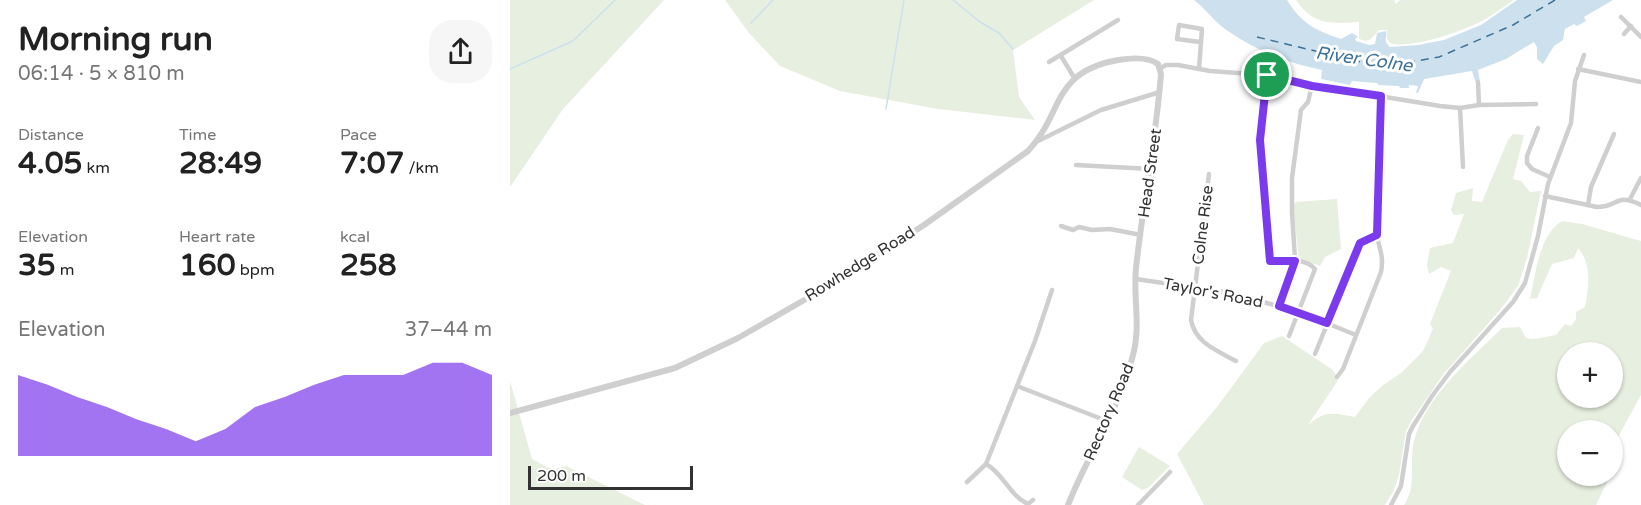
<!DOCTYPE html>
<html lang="en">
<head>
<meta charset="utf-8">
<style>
  body { margin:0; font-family:"Varela Round",sans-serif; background:#f6f6f6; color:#222; height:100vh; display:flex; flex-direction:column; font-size:22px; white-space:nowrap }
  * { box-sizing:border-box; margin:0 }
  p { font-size:20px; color:#767676 }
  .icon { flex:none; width:33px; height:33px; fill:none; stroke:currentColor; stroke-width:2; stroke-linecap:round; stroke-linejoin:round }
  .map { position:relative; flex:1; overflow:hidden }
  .side { display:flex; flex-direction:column; background:#fff; width:510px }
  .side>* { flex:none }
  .buttons { position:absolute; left:1047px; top:342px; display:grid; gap:12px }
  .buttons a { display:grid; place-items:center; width:66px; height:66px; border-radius:50%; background:#fff; box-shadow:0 2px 4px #0004; font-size:30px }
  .scale { position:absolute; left:18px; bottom:15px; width:165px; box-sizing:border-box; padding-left:6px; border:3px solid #323232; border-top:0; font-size:16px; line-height:21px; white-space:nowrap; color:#323232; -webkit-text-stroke:4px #fff; paint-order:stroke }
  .pin { position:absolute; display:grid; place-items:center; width:51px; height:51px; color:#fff; margin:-26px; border:3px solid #fff; border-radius:50%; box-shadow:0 2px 6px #0007 }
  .round { display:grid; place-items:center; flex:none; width:63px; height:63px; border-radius:24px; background:#f6f6f6 }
  .overview { display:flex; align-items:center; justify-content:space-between; height:102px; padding:0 18px }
  h1 { font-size:33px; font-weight:700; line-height:45px }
  .stats { display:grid; grid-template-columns:repeat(3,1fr); gap:9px; height:102px; padding:6px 18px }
  .stats div { display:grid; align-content:center }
  .stats b { font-size:30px; font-weight:700 }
  .stats small { font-size:16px; font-weight:400 }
  .stats p { font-size:16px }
  .chart { height:168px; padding:12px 18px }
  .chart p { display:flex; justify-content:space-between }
  .chart svg { width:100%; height:108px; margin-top:6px; fill:#7c3aed; opacity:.7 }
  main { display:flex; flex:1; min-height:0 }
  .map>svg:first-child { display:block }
  .green { fill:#e7efe0; fill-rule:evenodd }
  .water { fill:#cce0ee }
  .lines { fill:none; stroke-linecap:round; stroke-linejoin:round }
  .stream { stroke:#cce0ee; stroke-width:1.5 }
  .ferry { stroke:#3c7298; stroke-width:1.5; stroke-dasharray:8 6; stroke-linecap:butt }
  .minor { stroke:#cfcfcf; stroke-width:4.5 }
  .tertiary { stroke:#cfcfcf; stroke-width:6 }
  .route-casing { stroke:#fff; stroke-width:12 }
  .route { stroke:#7c3aed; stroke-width:8 }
  .labels { text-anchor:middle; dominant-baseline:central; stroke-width:6; stroke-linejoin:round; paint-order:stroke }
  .street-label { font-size:16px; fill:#323232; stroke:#fff }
  .water-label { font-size:18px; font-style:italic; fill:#3c7298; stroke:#fff }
</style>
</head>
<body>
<main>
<section class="side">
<div class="overview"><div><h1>Morning run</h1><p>06:14 · 5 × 810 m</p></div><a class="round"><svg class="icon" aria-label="share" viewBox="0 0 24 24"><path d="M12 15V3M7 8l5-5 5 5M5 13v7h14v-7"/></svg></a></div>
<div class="stats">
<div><p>Distance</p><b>4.05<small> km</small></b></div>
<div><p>Time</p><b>28:49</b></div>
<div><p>Pace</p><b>7:07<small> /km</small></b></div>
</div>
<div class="stats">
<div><p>Elevation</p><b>35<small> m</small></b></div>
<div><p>Heart rate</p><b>160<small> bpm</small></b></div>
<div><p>kcal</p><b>258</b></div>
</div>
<div class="chart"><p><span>Elevation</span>37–44 m</p>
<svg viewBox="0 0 160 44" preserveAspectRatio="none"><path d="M0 44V11L10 15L20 20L30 24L40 29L50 33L60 38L70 33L80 24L90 20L100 15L110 11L120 11L130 11L140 6L150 6L160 11V44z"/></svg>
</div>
</section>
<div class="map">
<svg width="1131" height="505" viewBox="0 0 1131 505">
  <rect width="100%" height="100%" fill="#fff"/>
  <g class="green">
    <path d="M0 0H154L53 109 0 187Z"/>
    <path d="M215 0H584L503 50 509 97 525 120 428 109 330 91 270 66 239 33Z"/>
    <path d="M786 0H884L886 4 890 0H1004C993 7 983 15 972 21 953 31 899 50 880 43L877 39V30H869L861 39 856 41 849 39V22C821 24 803 25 786 0Z"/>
    <path d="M1003 134 1014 135 1003 179 1011 181 1020 192 1031 191 1017 258 1008 286 990 310 932 376 902 420 896 431 889 475 884 490 875 505H694L667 454 707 407 754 343 772 336 823 370 827 377V382L798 425C815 410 823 413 845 417L859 398 873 385 891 373 913 351 923 329 920 324 941 271 931 267 919 274 917 265 920 248 943 243 954 214 944 215 941 210 946 193 963 188 962 201 972 202 998 140Z"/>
    <path d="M827 199 831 249 815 257 810 266 789 259 783 206 786 202Z"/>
    <path d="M1052 221 1072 224 1131 241V395L1107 439 1112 454 1103 471 1102 430H1058V476H1100L1086 505H894C907 487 899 461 904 441 916 395 960 360 992 328L1010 327 1016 338C1026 341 1036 336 1046 335L1055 324 1061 326 1066 319V312L1075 307C1079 287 1082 264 1068 248L1064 258 1042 264 1027 298 1020 299C1026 274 1028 236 1052 221ZM1058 352H1102V398H1058Z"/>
    <path d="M0 381 22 459 43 470 56 466 135 505H0Z"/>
    <path d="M629 447 660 466 638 488 632 490 612 477Z"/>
  </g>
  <path class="water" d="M684 0H777C792 24 805 30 831 39L842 33 848 37 845 39 846 41 859 45 865 44 867 33 876 31C878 38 872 39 880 47L908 45 934 40 971 25 1007 0H1103L1074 17 1076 21 1067 26 1064 24 1055 29 1053 40 1044 46 1033 64 1027 59V47L1024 42 996 59 968 70 970 82 966 83 962 71 914 79 908 93H906L908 86 899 85V88H890L889 86 869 85 867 83 842 81 840 85 811 79 812 70C777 63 740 48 711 26 702 18 694 8 684 0Z"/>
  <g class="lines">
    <g class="stream">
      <path d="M443 0 470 22 489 33 503 49"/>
      <path d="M241 23 263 0"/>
      <path d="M0 69 63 41 105 0"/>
      <path d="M376 109 394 0"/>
    </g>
    <path class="ferry" d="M747 37 872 67 929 57 1003 25 1045 0"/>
    <g class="minor">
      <path d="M1111 17 1131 37"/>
      <path d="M1114 34 1121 26"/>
      <path d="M551 56 565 79"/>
      <path d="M539 62 608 20"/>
      <path d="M651 68 656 65H668L700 71 757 75 802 85 930 106 950 108 969 105 1026 104"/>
      <path d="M689 69 692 29 669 25 667 39 690 42"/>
      <path d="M1068 69 1131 82"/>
      <path d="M757 75 750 140 760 261C774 261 795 257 805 269L779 336"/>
      <path d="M968 82 969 105"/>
      <path d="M950 108 953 167"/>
      <path d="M1028 128 1017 156V163L1022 169 1040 177"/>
      <path d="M528 141 591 110 650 92"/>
      <path d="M566 165 641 169"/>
      <path d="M699 174 681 320C685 343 708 351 726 361"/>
      <path d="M1035 196 1087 207C1109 207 1105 192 1131 205"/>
      <path d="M1120 199 1131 178"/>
      <path d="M1078 205 1081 187 1104 134"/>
      <path d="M551 226 563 230 569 227 582 230 600 229 631 235"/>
      <path d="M626 279 721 293 789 312 846 335"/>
      <path d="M769 307 785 259 782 212V178L791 110 798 102 802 85"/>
      <path d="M805 354 850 243 867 235"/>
      <path d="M827 377 833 369 871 272C875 252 866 244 866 227 866 183 869 139 871 96"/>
      <path d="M507 386 597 421"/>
      <path d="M476 464C493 473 499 495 518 504L523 500"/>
      <path d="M457 482 476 464 525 341 542 290"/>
      <path d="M628 505 660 472"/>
      <path d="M881 505 891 486 899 434 903 426 922 396 940 372 1003 302 1015 283 1028 236 1038 184 1061 123 1065 81 1074 55"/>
    </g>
    <path class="tertiary" d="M0 413 165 368 228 338 310 291 414 225 518 151C554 113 541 72 608 60 620 58 637 56 648 64L651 74C646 139 633 203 626 268 623 297 631 326 623 355 610 408 578 454 558 505"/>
  </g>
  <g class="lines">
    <g class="route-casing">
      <path id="route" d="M757 75 802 86 871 96 867 235 850 243 817 323 769 306 785 261H760L750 140Z"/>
    </g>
    <use href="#route" class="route"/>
  </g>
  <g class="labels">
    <g class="street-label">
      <text transform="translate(640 173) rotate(-82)">Head Street</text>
      <text transform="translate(693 225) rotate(-83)">Colne Rise</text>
      <text transform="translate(350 264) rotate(-32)">Rowhedge Road</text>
      <text transform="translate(703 293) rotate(11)">Taylor's Road</text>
      <text transform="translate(599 412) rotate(-67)">Rectory Road</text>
    </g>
    <g class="water-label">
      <text transform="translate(854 59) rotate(8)">River Colne</text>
    </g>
  </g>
</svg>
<div class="buttons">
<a>+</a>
<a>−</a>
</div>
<div class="scale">200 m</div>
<div class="pin" style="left:757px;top:75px;background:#1e9e55"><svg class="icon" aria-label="arrive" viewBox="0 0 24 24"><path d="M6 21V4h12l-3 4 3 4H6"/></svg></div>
</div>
</main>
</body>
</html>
